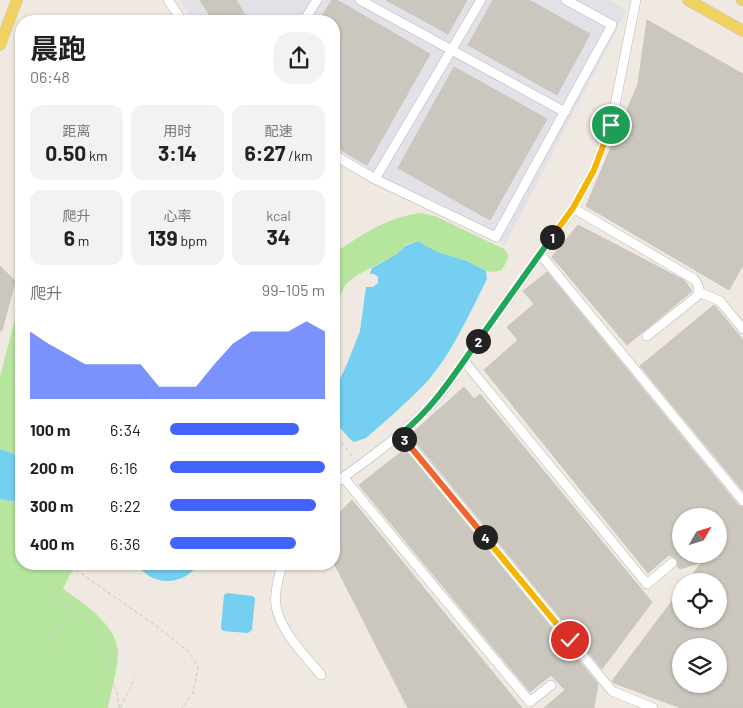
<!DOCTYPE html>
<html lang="zh">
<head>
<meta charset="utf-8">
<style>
  body { margin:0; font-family:Barlow,"Noto Sans SC",sans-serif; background:#f2f2f2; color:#222; height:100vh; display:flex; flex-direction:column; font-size:19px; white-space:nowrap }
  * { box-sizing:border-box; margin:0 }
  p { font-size:16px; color:#767676 }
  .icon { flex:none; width:28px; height:28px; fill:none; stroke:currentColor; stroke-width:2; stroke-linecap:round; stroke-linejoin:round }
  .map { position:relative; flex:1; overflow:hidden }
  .panel { position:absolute; left:15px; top:15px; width:325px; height:555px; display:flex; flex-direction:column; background:#fff; border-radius:20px; box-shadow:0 1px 4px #0004 }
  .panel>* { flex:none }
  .needle { width:32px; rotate:51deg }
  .tools { position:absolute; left:672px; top:508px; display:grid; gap:10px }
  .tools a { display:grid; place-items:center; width:55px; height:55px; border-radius:50%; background:#fff; box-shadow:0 1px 4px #0004; font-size:25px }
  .pin { position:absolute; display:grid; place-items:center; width:42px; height:42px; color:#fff; margin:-21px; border:2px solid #fff; border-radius:50%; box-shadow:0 1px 5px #0007 }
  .km { position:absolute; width:25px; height:25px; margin:-12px; border-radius:50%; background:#222; color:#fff; font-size:14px; line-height:25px; text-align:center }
  .round { display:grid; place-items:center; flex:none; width:52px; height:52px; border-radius:20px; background:#f2f2f2 }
  .headline { display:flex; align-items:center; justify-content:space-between; height:85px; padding:0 15px }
  h1 { font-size:28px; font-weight:700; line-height:38px }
  .figures { display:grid; grid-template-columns:repeat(3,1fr); gap:8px; height:85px; padding:5px 15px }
  .figures div { display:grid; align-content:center; border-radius:12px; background:#f2f2f2; text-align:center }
  .figures b { font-size:21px; font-weight:700 }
  .figures small { font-size:14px; font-weight:400 }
  .figures p { font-size:14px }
  .chart { height:140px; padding:10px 15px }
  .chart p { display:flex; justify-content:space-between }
  .chart svg { width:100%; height:90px; margin-top:5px; fill:#4264fb; opacity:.7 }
  ul { padding:0 15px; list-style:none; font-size:16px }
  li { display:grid; grid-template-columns:80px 60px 1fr; align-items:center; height:38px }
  li i { height:12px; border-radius:6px; background:#4264fb }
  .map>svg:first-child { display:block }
  .industrial { fill:#e3e1e8 }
  .green { fill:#b6e59e }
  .water { fill:#75cff0 }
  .building { fill:#cbc7bf; stroke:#cbc5ba; fill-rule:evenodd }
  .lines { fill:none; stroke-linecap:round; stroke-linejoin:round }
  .minor-casing { stroke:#b4b7c1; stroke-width:10 }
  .major-casing { stroke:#c9c9c9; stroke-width:12 }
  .path { stroke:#c9c9c9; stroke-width:1; stroke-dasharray:4 2.5; stroke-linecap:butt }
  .minor { stroke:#fff; stroke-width:9 }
  .major { stroke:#f2d163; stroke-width:11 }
  .split-1-casing { stroke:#fff; stroke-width:10 }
  .split-2-casing { stroke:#fff; stroke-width:10 }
  .split-3-casing { stroke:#fff; stroke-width:10 }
  .split-4-casing { stroke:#fff; stroke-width:10 }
  .split-5-casing { stroke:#fff; stroke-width:10 }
  .split-1 { stroke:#f5b400; stroke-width:6 }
  .split-2 { stroke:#22a559; stroke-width:6 }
  .split-3 { stroke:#22a559; stroke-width:6 }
  .split-4 { stroke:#f0652b; stroke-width:6 }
  .split-5 { stroke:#f5b400; stroke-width:6 }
</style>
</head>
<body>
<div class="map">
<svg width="743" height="708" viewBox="0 0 743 708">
  <rect width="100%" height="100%" fill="#efe9e1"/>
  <path class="industrial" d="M180 0H609L627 10 505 245 378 187 334 162V21H193Z"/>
  <g class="green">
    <path d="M421 213 435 216 504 249C512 256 506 262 502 270L494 272 486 271 467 261 437 252 418 241 405 245 397 254 357 275 345 285 334 312V249L342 248C368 231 389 217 421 213Z"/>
    <path d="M21 296V459L15 454 0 449V377Z"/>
    <path d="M0 499 21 503V564H75L63 589C84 604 119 626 118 655 117 672 111 691 108 708H0Z"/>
  </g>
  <g class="water">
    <path d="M418 241 437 252 467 261 486 271 487 279C470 313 451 355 425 384 406 403 386 421 366 438L354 442 350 439 334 421V387L340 379 347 364 360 331 366 287H373L378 283V277L374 274H370L372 268 397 254 405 246Z"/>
    <path d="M0 449 15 454 21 459V503L0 499Z"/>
    <path d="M134 564H198C189 579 170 585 153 578 146 575 140 568 134 564Z"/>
    <path d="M227 593 252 596 255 598 252 630 248 633 223 631 221 628 224 595Z"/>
  </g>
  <g class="building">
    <path d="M200 0H236L249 21H213Z"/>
    <path d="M332 0H337L430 54 367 165 334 146V21H319Z"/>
    <path d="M386 0H467L448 34Z"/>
    <path d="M493 0H529L590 34 557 95 468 45Z"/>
    <path d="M647 20 743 74V265L729 290 586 206 638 84Z"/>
    <path d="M454 67 547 119 490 220 398 168Z"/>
    <path d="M578 225 678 277 684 280 692 291 627 345 552 257Z"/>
    <path d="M0 266 15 281 2 331 0 330Z"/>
    <path d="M547 272 738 505 743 507V708H681L614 683 612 681 681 589V619H719V581H687L702 562 680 569 677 566V559L669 555 648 573 484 370 518 340 507 327 534 304 523 291ZM681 516H719V554H681ZM681 646H719V684H681Z"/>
    <path d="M714 305 743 340V491L640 366Z"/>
    <path d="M464 387 474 399 480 394 652 602 602 669 410 435Z"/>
    <path d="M405 449 598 684 594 708H544L565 690 551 675 530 692 359 485Z"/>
    <path d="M352 500 522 708H408L334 563V518Z"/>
  </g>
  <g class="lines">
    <g class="minor-casing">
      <g id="minor">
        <path d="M168 0 182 21"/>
        <path d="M360 0 565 112"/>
        <path d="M304 21 317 0"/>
        <path d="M334 155 375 179 496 237 612 25 566 0"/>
        <path d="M375 179 481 0"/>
        <path d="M573 208 694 279C699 286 701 290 696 297L647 336"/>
        <path d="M540 254 743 501"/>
        <path d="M699 292 720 301 743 329"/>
        <path d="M464 361 647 584 672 563"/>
        <path d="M401 434 612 691 653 708"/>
        <path d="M343 477 530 702 551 685"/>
        <path d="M334 484C370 458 407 432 437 399L573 208 594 170 611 125 636 0"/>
        <path d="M282 564C279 575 274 595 276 606 281 633 305 655 321 675"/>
      </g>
    </g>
    <g class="major-casing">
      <g id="major">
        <path d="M688 0 743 31"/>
        <path d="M742 0H743"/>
        <path d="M0 45 17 0"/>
      </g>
    </g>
    <g class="path">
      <path d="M334 350 338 341"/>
      <path d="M334 432 354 459"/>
      <path d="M57 650 48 637 61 627 75 621 79 614"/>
      <path d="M119 708 117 692 109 674 106 655 98 630 56 594 66 575 76 570 155 625 189 652 198 667 193 693 182 708"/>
      <path d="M120 708 132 685 134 677"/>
    </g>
    <use href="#minor" class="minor"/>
    <use href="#major" class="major"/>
  </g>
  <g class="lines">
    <g class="split-1-casing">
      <path id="split-1" d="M552 237 573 208 594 170 611 125"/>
    </g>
    <g class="split-2-casing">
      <path id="split-2" d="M478 341 552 237"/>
    </g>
    <g class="split-3-casing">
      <path id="split-3" d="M404 439 401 434C435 406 453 376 478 341"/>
    </g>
    <g class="split-4-casing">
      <path id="split-4" d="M404 439 485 537"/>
    </g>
    <g class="split-5-casing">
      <path id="split-5" d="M485 537 570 640"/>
    </g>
    <use href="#split-1" class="split-1"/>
    <use href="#split-2" class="split-2"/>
    <use href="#split-3" class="split-3"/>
    <use href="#split-4" class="split-4"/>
    <use href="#split-5" class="split-5"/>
  </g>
</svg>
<div class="tools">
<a><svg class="needle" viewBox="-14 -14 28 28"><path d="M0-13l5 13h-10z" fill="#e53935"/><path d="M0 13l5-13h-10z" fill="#767676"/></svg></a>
<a><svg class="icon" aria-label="locate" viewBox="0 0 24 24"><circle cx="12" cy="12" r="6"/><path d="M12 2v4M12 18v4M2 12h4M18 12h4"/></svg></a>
<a><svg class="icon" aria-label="layers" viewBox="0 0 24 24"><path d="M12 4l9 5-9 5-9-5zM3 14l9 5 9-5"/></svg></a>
</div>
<div class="pin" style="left:611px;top:125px;background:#1e9e55"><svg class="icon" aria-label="arrive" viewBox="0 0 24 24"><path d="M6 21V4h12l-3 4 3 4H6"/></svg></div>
<div class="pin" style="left:570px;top:640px;background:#d93025"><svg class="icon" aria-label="check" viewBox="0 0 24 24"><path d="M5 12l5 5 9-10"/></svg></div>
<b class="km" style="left:552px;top:237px">1</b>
<b class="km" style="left:478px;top:341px">2</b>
<b class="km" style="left:404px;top:439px">3</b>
<b class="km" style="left:485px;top:537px">4</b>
<section class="panel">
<div class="headline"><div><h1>晨跑</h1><p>06:48</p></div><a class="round"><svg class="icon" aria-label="share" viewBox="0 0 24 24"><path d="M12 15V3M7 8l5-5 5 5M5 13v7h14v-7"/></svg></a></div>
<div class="figures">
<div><p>距离</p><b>0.50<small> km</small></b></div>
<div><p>用时</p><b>3:14</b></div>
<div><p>配速</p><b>6:27<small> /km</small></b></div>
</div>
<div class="figures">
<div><p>爬升</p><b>6<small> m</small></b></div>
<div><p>心率</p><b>139<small> bpm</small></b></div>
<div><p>kcal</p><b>34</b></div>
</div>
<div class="chart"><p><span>爬升</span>99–105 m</p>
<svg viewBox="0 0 160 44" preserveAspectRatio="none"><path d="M0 44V11L10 17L20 22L30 27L40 27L50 27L60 27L70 38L80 38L90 38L100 27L110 17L120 11L130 11L140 11L150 6L160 11V44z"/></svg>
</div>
<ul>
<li><b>100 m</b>6:34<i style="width:83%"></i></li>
<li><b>200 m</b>6:16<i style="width:100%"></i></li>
<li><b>300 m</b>6:22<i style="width:94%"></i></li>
<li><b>400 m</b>6:36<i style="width:81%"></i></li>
</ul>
</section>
</div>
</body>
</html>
